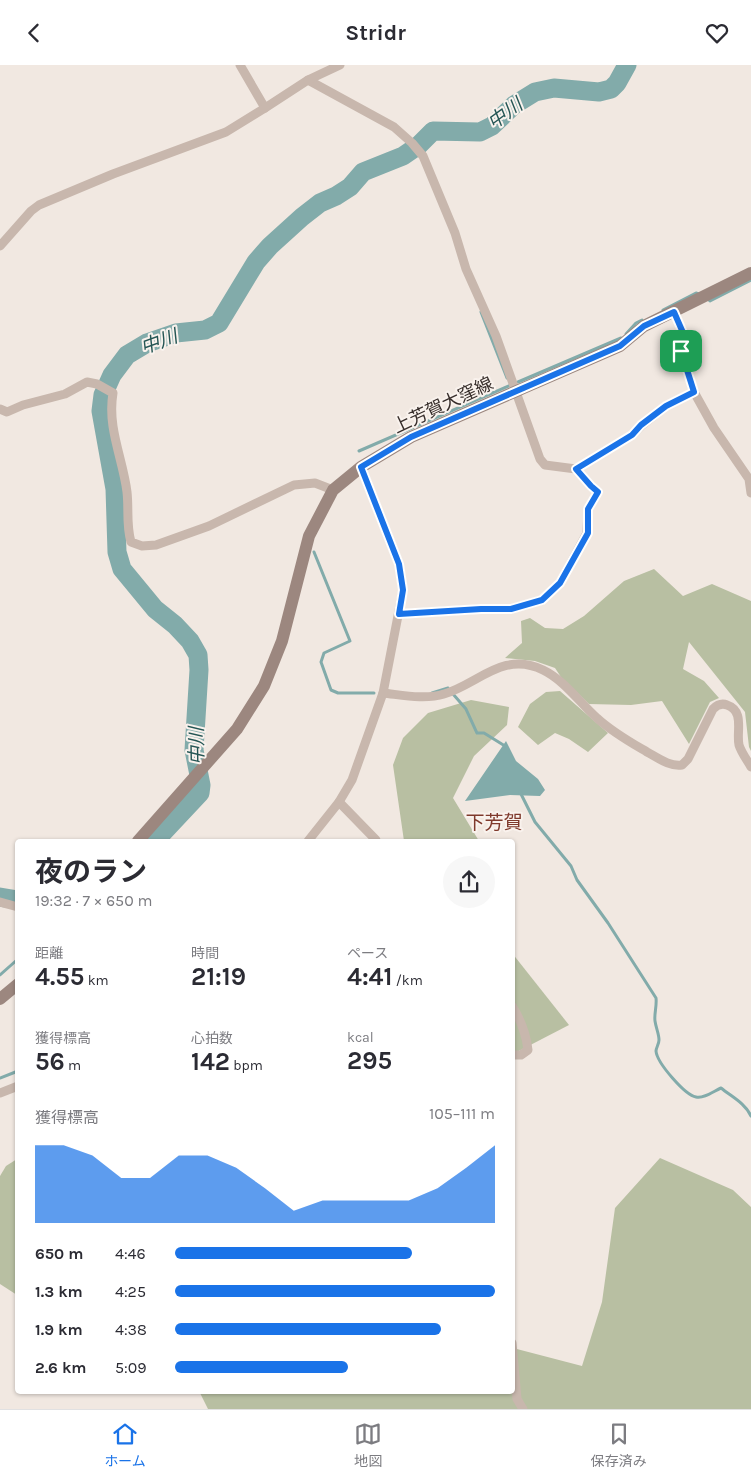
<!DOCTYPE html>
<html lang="ja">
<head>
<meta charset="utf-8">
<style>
  body { margin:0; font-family:Karla,"Noto Sans JP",sans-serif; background:#f7f7f7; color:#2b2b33; height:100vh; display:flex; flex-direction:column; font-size:19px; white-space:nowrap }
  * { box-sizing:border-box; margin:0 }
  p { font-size:16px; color:#7c7c81 }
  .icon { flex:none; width:28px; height:28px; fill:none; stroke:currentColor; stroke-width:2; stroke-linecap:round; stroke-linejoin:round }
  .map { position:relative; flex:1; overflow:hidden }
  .panel { position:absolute; left:15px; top:774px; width:500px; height:555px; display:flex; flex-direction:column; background:#fff; border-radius:5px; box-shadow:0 1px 4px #0004 }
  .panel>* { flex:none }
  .pin { position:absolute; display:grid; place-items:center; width:42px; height:42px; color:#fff; margin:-21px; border-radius:10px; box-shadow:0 2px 8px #0006 }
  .round { display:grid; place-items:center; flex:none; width:52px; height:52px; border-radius:26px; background:#f7f7f7 }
  .headline { display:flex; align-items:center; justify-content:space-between; height:85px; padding:0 20px }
  h1 { font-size:28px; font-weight:700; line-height:38px }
  .metrics { display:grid; grid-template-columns:repeat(3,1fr); gap:8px; height:85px; padding:5px 20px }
  .metrics div { display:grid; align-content:center }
  .metrics b { font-size:25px; font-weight:700 }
  .metrics small { font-size:14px; font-weight:400 }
  .metrics p { font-size:14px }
  .chart { height:140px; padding:10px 20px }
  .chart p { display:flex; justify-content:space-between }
  .chart svg { width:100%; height:90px; margin-top:5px; fill:#1a73e8; opacity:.7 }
  ul { padding:0 20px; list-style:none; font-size:16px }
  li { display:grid; grid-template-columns:80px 60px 1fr; align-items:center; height:38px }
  li i { height:12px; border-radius:6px; background:#1a73e8 }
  header { display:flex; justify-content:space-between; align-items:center; height:65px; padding:0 20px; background:#fff; font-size:22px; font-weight:700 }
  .dock { display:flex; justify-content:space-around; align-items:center; height:70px; border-top:1px solid #e1e1e2; background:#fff; font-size:14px; color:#7c7c81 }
  .dock a { display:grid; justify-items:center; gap:2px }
  .dock .selected { color:#1a73e8 }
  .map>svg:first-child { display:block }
  .green { fill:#b8bfa2 }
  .water { fill:#82abaa }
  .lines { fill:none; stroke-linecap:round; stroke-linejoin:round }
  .stream { stroke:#82abaa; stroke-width:3 }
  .river { stroke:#82abaa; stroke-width:19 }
  .street { stroke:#c8b7ad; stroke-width:9 }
  .secondary { stroke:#9c877f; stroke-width:12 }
  .route-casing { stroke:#fff; stroke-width:10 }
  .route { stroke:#1a73e8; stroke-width:6 }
  .labels { text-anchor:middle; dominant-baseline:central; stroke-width:4; stroke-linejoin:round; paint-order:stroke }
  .street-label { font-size:18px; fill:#372e2b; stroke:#f9f2ed }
  .water-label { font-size:19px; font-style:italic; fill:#245554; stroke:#f9f2ed }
  .neighbourhood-label { font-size:19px; fill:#7f392c; stroke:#f9f2ed }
</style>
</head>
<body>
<header><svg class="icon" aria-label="back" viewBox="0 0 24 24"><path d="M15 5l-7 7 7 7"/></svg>Stridr<svg class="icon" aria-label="heart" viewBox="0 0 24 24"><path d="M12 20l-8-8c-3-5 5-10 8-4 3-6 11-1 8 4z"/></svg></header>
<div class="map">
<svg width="751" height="1344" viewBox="0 0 751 1344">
  <rect width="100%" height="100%" fill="#f1e8e1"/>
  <g class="green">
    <path d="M654 504 683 531 712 519 751 536V686L749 682 745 647 689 577 683 604 704 616 719 633 710 637 689 679 662 636 631 640 589 639 561 612 555 603 535 596 505 593 522 578 521 556 530 553 545 563 563 564 584 551 624 516Z"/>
    <path d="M560 626 608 668 588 687 569 674 555 668 538 680 518 662 530 639 546 627Z"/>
    <path d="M471 635 509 642 507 660 474 691 453 733 479 776H404L393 700 403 673 428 648Z"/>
    <path d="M512 888 569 960 513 989H512Z"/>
    <path d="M660 1093 733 1125 751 1142V1344H208L199 1326H512L513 1283 582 1301 602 1237 615 1143Z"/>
    <path d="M17 1094V1230L0 1219V1111L6 1101Z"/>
  </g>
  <path class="water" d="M506 676 516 696 538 714 545 725 540 731 510 730 465 736Z"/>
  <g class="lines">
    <g class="stream">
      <path d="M709 235 710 236 751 215"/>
      <path d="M663 245 696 228 699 229"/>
      <path d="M481 247 507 313"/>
      <path d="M626 269 636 258 642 255"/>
      <path d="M518 317 621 273"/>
      <path d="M359 386 511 320"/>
      <path d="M314 487 350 576 324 588 321 597 331 625 338 628H374"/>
      <path d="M432 628 448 623"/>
      <path d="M453 629 466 644 477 668H484L505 681"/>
      <path d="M520 727 535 757 571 801 577 815 608 858 656 933C657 941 654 949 655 956 656 963 659 969 659 975 659 979 656 983 656 986 657 998 685 1030 696 1032 704 1034 714 1026 721 1023 732 1032 745 1038 751 1051"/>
      <path d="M0 910 18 894"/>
      <path d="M0 1013 18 1006"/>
    </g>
    <g class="river">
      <path d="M155 776 200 728 201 720 194 685 199 605 198 590 190 576 175 560 155 544 122 504 117 487 115 424 101 346 103 330 112 310 127 290 147 278 176 268 205 265 219 258 256 197 270 181 302 152 320 138 336 131 350 122 363 107 403 91 419 80 433 66 480 67 492 61 514 40 535 27 554 23 599 27 611 24 617 18 627 0"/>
      <path d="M0 832 18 835"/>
    </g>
    <g class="street">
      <path d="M240 0 265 43 308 15 394 62 412 78 423 91 455 168 466 204 496 271 540 394 545 400 576 404 591 421 598 427 588 444 587 468 560 518 542 535 511 544H481L399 549"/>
      <path d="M308 15 340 0"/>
      <path d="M0 181 31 146 39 140 113 109 226 67 265 43"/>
      <path d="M674 247 684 270 681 286 694 327 714 363 749 414 751 428"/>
      <path d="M0 344 7 347 23 340 65 329 87 317 97 319 113 328C107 363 123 394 127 427 129 444 126 460 131 477L142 481 156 480 209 461 294 420 315 418 333 425"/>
      <path d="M576 404 632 370 641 361 666 341 694 327"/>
      <path d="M383 628C402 630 425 635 444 629 477 620 503 585 543 605 564 615 580 638 597 653 612 667 630 677 647 687 658 693 670 702 682 700L688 694 713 644C717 640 722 638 727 640 745 646 736 667 739 680 741 687 747 695 751 702"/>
      <path d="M339 737 376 775 375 776"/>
      <path d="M308 776 339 737 352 715 383 628 403 525 399 499 361 402"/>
      <path d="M0 837 18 842"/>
      <path d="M512 941C521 955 526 968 528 985L521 990H512"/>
      <path d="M0 1028 18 1021"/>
      <path d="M512 1278 517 1334 523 1344"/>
    </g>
    <g class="secondary">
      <path d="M138 776 237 664 264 621 282 576 309 471 333 425 361 402 411 372 620 281 644 261 751 208"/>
      <path d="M0 934 18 919"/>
    </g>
  </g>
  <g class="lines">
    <g class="route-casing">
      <path id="route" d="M674 247 684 270 681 286 694 327 666 341 641 360 632 370 576 404 591 421 598 427 588 444V468L560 518 542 535 511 544H481L399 549 403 525 399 499 361 402 411 372 620 281 644 261Z"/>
    </g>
    <use href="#route" class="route"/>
  </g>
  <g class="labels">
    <g class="street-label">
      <text transform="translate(443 340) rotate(-25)">上芳賀大窪線</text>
    </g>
    <g class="water-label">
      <text transform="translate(505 49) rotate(-36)">中川</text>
      <text transform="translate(159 277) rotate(-20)">中川</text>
      <text transform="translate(197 681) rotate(-91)">中川</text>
    </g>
    <g class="neighbourhood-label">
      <text x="494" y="758">下芳賀</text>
    </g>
  </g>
</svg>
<div class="pin" style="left:681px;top:286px;background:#1e9e55"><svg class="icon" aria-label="arrive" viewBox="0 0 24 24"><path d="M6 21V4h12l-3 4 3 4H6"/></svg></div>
<section class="panel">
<div class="headline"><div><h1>夜のラン</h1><p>19:32 · 7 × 650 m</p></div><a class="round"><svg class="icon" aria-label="share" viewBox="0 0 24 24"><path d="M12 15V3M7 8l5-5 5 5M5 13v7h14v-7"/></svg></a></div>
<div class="metrics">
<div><p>距離</p><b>4.55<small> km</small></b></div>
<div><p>時間</p><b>21:19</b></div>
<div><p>ペース</p><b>4:41<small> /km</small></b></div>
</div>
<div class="metrics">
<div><p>獲得標高</p><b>56<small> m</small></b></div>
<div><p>心拍数</p><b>142<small> bpm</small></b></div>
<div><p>kcal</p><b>295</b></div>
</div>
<div class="chart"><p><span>獲得標高</span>105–111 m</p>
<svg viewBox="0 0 160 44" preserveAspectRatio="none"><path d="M0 44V6L10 6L20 11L30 22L40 22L50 11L60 11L70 17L80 27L90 38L100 33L110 33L120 33L130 33L140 27L150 17L160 6V44z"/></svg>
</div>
<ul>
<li><b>650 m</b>4:46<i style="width:74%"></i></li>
<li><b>1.3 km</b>4:25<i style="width:100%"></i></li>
<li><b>1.9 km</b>4:38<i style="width:83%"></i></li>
<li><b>2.6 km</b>5:09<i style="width:54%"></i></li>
</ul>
</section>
</div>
<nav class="dock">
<a class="selected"><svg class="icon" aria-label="home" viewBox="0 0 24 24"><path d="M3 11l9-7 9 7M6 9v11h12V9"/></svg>ホーム</a>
<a><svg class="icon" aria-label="map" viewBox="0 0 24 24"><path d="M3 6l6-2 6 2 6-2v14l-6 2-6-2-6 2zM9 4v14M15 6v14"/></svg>地図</a>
<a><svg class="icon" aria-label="saved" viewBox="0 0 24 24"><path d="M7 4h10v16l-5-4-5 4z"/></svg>保存済み</a>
</nav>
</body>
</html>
